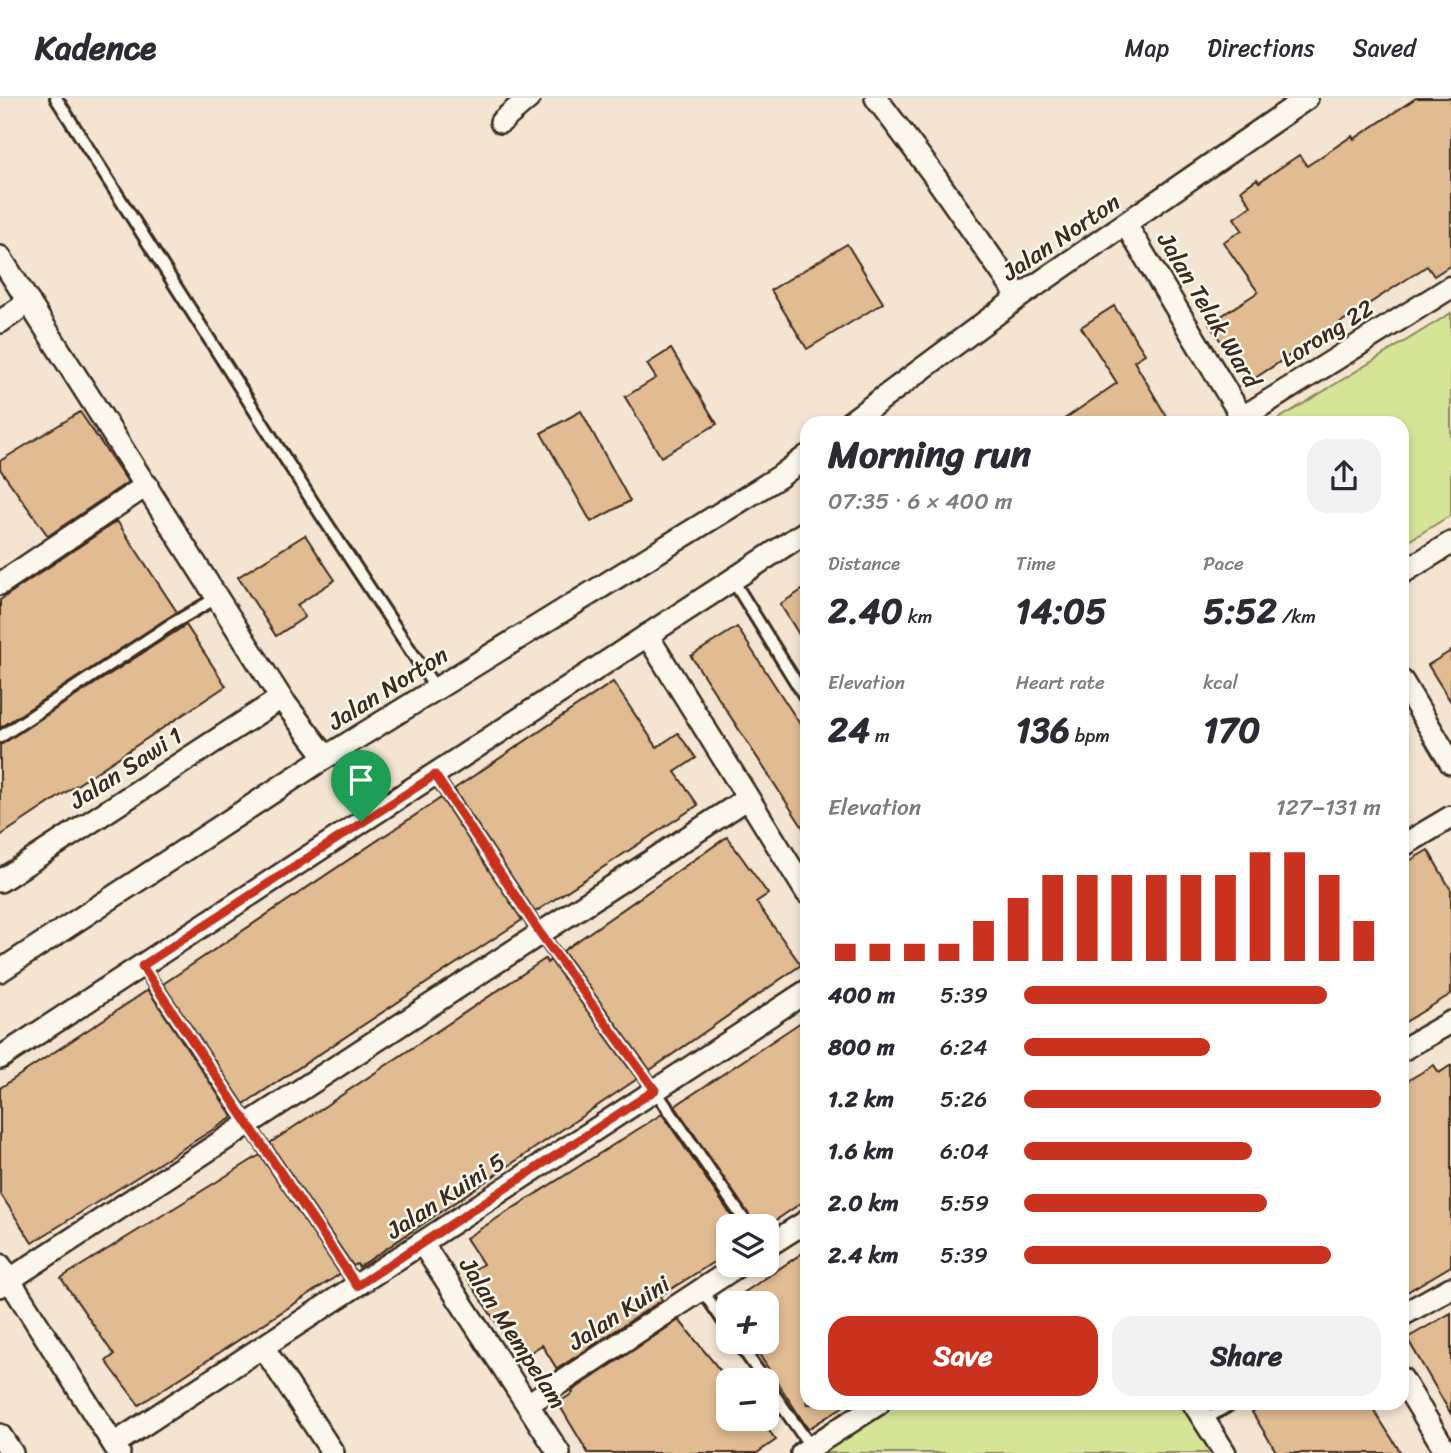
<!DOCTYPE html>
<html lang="en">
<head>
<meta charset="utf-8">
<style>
  body { margin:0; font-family:Sriracha,sans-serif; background:#f2f2f3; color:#2b2b33; height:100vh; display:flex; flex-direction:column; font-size:26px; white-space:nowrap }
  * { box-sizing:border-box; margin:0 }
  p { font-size:23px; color:#7c7c81 }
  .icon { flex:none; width:38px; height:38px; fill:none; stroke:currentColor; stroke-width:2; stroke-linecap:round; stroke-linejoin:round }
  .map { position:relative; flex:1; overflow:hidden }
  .side { position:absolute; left:800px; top:318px; width:609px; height:994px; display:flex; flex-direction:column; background:#fff; border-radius:21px; box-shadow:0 4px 10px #0003 }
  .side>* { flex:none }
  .fabs { position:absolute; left:716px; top:1116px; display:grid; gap:14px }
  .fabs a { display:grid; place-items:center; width:63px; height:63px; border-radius:14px; background:#fff; box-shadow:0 4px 10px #0003; font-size:35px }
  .pin { position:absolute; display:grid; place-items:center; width:60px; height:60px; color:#fff; margin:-72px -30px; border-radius:50% 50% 50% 0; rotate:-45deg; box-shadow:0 0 7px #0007 }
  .pin .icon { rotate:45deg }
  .round { display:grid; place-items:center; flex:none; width:74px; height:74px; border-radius:21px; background:#f2f2f3 }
  .summary { display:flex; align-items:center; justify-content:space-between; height:119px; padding:0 28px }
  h1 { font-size:38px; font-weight:700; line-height:52px }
  .metrics { display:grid; grid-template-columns:repeat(3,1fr); gap:10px; height:119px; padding:7px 28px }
  .metrics div { display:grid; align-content:center }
  .metrics b { font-size:35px; font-weight:700 }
  .metrics small { font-size:19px; font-weight:400 }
  .metrics p { font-size:19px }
  .chart { height:196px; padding:14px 28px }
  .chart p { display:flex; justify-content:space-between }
  .chart svg { width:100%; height:126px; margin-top:7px; stroke:#c8321e; stroke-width:6 }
  .button { display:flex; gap:14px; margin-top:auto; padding:14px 28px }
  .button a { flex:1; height:80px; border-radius:21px; background:#c8321e; color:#fff; font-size:28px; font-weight:700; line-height:80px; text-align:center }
  .button a+a { background:#f2f2f3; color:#2b2b33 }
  ul { padding:0 28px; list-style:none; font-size:23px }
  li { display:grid; grid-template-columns:112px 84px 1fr; align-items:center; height:52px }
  li i { height:18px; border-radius:9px; background:#c8321e }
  header { display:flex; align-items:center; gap:42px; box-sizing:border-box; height:98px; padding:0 35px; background:#fff; border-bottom:2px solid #e1e1e2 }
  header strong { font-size:33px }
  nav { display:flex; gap:38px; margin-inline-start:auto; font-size:24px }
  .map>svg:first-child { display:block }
  .green { fill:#d5e497; stroke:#88875a; stroke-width:2 }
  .building { fill:#e1bb92; stroke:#3b2a1e; stroke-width:2 }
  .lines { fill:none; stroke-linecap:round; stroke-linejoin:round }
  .service-casing { stroke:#3b2a1e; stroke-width:16 }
  .minor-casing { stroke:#3b2a1e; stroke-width:26 }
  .service { stroke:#fbf7ec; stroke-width:10 }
  .minor { stroke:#fbf7ec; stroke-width:21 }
  .route-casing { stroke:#fff; stroke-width:14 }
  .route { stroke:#c8321e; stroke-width:9 }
  .labels { text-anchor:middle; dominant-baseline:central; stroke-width:5; stroke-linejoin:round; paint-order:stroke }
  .street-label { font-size:24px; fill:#3b2a1e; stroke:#fbf7ec }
</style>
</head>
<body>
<header>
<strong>Kadence</strong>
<nav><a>Map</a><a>Directions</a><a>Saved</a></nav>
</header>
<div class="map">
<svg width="1451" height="1355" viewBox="0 0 1451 1355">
  <rect width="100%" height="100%" fill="#f3e5d1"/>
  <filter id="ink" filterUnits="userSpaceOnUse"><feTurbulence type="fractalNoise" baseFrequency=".0143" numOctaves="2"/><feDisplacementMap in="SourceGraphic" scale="14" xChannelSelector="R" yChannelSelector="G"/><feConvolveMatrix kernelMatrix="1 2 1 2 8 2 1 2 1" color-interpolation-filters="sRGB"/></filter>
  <g filter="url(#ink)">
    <g class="green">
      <path d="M1451 215V417L1402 447V326L1272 325Z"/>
      <path d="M889 1306H1194L1225 1355H817Z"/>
    </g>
    <g class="building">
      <path d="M1416 0H1451V167L1434 178 1427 168 1249 284 1209 226 1258 194 1223 144 1242 132 1234 120 1251 108 1241 92 1257 81 1259 84 1299 57 1307 68 1352 38 1354 41Z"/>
      <path d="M847 146 883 205 807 251 771 192Z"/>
      <path d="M1114 208 1145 256 1134 263 1171 326H1057L1117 285 1081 229Z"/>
      <path d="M671 251 717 326 661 359 625 299 656 280 647 266Z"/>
      <path d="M581 313 630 403 591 424 541 335Z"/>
      <path d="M80 314 128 384 48 438 0 371V363Z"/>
      <path d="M117 423 177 514 0 630V502Z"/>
      <path d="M305 437 335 482 297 507 305 519 276 538 238 479Z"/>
      <path d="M807 489V549L780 506Z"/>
      <path d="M186 527 226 588 0 738V647Z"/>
      <path d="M737 529 807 637V736L691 558Z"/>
      <path d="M1451 553V604L1428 567Z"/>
      <path d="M613 584 657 649 678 635 696 660 675 674 698 707 535 814 454 691Z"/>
      <path d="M441 700 522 822 244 1006 163 886Z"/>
      <path d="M727 739 768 796 756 804 801 867 650 972 563 853Z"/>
      <path d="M1428 752 1451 792V896L1402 926V767Z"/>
      <path d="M545 861 547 865 550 862 637 981 359 1169 357 1166 353 1168 270 1045Z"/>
      <path d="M148 892 233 1019 32 1145 0 1095V990Z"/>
      <path d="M807 920V1101L766 1129H757L675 1008Z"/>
      <path d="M1434 967 1439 975 1451 967V1168L1402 1197V986Z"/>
      <path d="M662 1016 739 1129H728V1155L660 1198 662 1202 557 1271 542 1247 520 1261 465 1177 483 1166 466 1140Z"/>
      <path d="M260 1057 340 1176 139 1307 106 1263 114 1257 61 1180Z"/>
      <path d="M807 1152V1306H847L808 1331 751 1244H766V1206H727Z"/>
      <path d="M1451 1215V1316L1407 1240Z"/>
      <path d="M679 1222 728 1282V1321H760L776 1342 757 1355H588L558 1305 573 1295 572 1293Z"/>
      <path d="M1266 1306H1370L1401 1355H1277L1252 1314Z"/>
    </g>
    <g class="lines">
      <g class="service-casing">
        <g id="service">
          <path d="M56 0 314 406 436 591"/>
          <path d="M732 481 807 602"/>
          <path d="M0 639 170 527 218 499"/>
          <path d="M435 677 540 835 655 992 749 1129"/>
          <path d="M142 868 357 1188"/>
          <path d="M702 1192 728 1230"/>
          <path d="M738 1244 765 1283"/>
          <path d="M766 1285 811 1349"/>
          <path d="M1204 1322 1231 1306"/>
        </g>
      </g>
      <g class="minor-casing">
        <g id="minor">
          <path d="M876 0 933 76 1019 199"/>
          <path d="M501 24 529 0"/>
          <path d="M1126 127 1246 326"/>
          <path d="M0 159 281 600 326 659"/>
          <path d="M0 224 29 204"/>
          <path d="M848 326 1019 199 1307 0"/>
          <path d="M1232 326 1451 189"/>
          <path d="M1402 475 1451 445"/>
          <path d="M0 486 147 387"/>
          <path d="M647 537 807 795"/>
          <path d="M1402 583 1451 665"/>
          <path d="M1402 748 1451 719"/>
          <path d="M0 783 281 600"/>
          <path d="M0 873 326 659 779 379 807 358"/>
          <path d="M1402 952 1451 924"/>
          <path d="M0 960 807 433"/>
          <path d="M422 1145 559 1355"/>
          <path d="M766 1149 807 1123"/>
          <path d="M0 1167 119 1355"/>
          <path d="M0 1188 748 700"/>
          <path d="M1402 1217 1451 1190"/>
          <path d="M263 1249 333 1355"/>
          <path d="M1402 1281 1447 1355"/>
          <path d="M528 1306 739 1167"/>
          <path d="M1194 1306 1225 1355"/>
          <path d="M0 1337 12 1355"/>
          <path d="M114 1346 807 893"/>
          <path d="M802 1355 878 1306"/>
        </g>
      </g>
      <use href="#service" class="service"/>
      <use href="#minor" class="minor"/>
    </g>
  </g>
  <g class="lines" filter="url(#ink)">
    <g class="route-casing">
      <path id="route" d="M435 677 540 835 655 992 357 1188 142 868Z"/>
    </g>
    <use href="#route" class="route"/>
  </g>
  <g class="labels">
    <g class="street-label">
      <text transform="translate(1061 139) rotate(-34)">Jalan Norton</text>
      <text transform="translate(1209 212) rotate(59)">Jalan Teluk Ward</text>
      <text transform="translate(1327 235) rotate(-32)">Lorong 22</text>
      <text transform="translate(388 590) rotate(-32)">Jalan Norton</text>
      <text transform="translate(126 670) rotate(-33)">Jalan Sawi 1</text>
      <text transform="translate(446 1098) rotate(-33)">Jalan Kuini 5</text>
      <text transform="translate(619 1215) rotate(-33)">Jalan Kuini</text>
      <text transform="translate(513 1235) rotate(57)">Jalan Mempelam</text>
    </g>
  </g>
</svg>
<div class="fabs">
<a><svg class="icon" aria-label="layers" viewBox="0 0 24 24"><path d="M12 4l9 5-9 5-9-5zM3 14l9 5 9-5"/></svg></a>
<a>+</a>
<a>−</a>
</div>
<div class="pin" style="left:361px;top:724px;background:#1e9e55"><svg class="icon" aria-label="arrive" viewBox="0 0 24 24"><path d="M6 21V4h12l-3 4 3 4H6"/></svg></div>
<section class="side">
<div class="summary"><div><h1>Morning run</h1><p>07:35 · 6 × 400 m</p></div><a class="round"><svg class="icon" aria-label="share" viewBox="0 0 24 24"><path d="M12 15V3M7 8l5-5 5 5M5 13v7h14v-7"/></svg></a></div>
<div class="metrics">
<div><p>Distance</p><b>2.40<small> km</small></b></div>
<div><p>Time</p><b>14:05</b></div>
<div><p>Pace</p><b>5:52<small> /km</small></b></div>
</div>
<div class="metrics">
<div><p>Elevation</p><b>24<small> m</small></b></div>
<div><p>Heart rate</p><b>136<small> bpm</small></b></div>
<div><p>kcal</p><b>170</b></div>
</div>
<div class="chart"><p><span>Elevation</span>127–131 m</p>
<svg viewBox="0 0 160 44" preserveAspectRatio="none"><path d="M5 44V38M15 44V38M25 44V38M35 44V38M45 44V30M55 44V22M65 44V14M75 44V14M85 44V14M95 44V14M105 44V14M115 44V14M125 44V6M135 44V6M145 44V14M155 44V30"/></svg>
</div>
<ul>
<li><b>400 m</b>5:39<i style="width:85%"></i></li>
<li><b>800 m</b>6:24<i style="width:52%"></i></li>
<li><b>1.2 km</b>5:26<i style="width:100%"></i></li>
<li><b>1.6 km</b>6:04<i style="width:64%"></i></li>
<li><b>2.0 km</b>5:59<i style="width:68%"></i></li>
<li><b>2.4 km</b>5:39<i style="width:86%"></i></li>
</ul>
<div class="button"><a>Save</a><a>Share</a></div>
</section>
</div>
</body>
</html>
